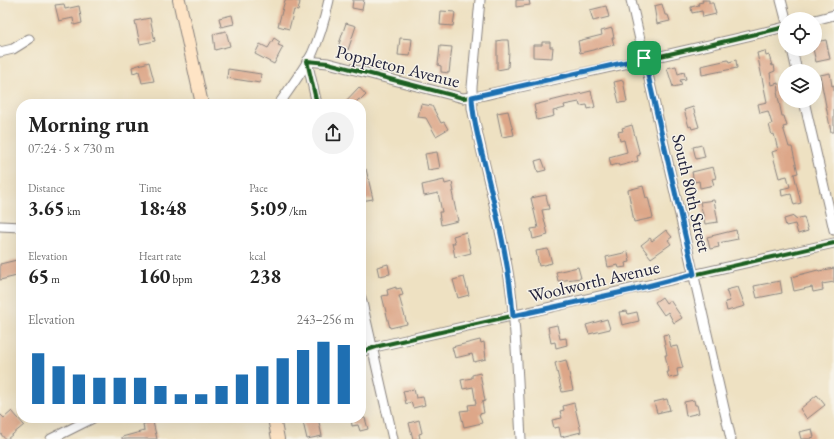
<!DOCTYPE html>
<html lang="en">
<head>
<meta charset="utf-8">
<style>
  body { margin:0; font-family:"EB Garamond",serif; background:#f2f2f2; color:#222; height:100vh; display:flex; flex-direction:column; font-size:15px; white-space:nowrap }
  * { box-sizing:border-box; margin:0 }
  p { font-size:13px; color:#767676 }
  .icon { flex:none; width:22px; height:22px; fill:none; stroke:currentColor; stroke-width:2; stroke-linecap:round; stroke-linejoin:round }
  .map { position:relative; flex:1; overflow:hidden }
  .side { position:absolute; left:16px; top:99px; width:350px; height:324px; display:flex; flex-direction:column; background:#fff; border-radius:16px; box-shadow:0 4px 16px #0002 }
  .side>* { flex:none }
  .fabs { position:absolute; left:778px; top:12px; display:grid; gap:8px }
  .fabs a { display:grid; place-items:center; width:44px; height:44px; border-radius:50%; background:#fff; box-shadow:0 4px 16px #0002; font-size:20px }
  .pin { position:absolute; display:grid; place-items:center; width:34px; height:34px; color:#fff; margin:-17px; border-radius:8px; box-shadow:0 2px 6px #0006 }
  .round { display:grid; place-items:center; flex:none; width:42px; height:42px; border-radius:21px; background:#f2f2f2 }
  .head { display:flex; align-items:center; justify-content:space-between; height:68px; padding:0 12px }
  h1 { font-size:22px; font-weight:700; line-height:30px }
  .figures { display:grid; grid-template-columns:repeat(3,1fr); gap:6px; height:68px; padding:4px 12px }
  .figures div { display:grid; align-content:center }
  .figures b { font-size:20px; font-weight:700 }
  .figures small { font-size:11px; font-weight:400 }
  .figures p { font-size:11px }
  .chart { height:112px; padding:8px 12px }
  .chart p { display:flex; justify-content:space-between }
  .chart svg { width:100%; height:72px; margin-top:4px; stroke:#1f6fb2; stroke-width:6 }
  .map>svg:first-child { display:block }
  .building { fill:#dda789 }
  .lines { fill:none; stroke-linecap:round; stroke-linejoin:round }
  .street-casing { stroke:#88827e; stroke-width:11 }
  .secondary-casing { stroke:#88827e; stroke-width:14 }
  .street { stroke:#fff; stroke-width:9 }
  .secondary { stroke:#fee4c5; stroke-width:12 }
  .cycleway-casing { stroke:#f7f3e8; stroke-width:6 }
  .cycleway { stroke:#1b5e20; stroke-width:4 }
  .route-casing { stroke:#fff; stroke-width:8 }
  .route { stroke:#1f6fb2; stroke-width:5 }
  .labels { text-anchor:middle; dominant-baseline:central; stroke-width:3; stroke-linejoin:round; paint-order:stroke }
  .street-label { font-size:18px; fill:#22223b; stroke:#f7f3e8 }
</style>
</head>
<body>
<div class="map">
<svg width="834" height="439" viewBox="0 0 834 439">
  <rect width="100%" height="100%" fill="#f7f3e8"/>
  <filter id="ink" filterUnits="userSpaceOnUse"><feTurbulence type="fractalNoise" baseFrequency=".025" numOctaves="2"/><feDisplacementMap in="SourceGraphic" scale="8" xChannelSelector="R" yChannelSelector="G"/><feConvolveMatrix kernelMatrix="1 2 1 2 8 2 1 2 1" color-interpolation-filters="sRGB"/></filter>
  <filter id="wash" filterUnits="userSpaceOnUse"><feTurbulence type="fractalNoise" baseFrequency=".012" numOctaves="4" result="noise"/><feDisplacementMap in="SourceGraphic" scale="16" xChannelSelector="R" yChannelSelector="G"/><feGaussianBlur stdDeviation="0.9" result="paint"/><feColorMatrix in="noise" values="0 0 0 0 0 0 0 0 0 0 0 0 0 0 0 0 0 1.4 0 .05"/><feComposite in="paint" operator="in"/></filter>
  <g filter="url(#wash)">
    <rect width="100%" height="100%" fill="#eee1c2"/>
    <g id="blocks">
      <g class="building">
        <path d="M285 0H293L300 2 298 11 294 10 289 29 278 26Z"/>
        <path d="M353 0H364L362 10 352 8Z"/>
        <path d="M516 0H529L530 5 516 7Z"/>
        <path d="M702 0H709V3H713L716 14 703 17 702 11 692 13 691 7 699 5 698 3 703 2Z"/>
        <path d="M64 4 65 9 79 6 82 23 74 25 73 18 59 21 55 5Z"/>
        <path d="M662 4 665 15H668L670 21 657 24 654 6Z"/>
        <path d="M606 6 609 17 593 21 590 10Z"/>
        <path d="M441 11 455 12 453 26 440 25Z"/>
        <path d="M232 15 234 24 221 27 219 18Z"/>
        <path d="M150 18 155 41 140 44 135 21Z"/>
        <path d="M346 23 356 26 348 50 338 47Z"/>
        <path d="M612 28 614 38H612L614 45 580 53 578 41 602 35 601 31Z"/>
        <path d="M226 31 230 46 215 50 213 34Z"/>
        <path d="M274 38 280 42 278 45 283 47 274 64 255 54 260 44 268 48Z"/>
        <path d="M400 38 412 39 410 56 398 55Z"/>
        <path d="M502 40H508L509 51 508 68 497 70V41Z"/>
        <path d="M826 40 830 59 816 62 813 49H815V42Z"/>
        <path d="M542 42H550V47H553L552 58 533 57V45H542Z"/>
        <path d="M440 46 452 47 449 73 441 72V66L438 65Z"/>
        <path d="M765 51 766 56 769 55 772 66 774 65 775 71 770 73 772 85 778 83 779 91 777 92 782 116H784L787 126 783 127 789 147H792L798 173 794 174 801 203 794 205 791 194 782 196 781 189 790 187 787 176 779 178 772 152 778 150 774 134 772 135 769 125 772 124 768 111 760 113 758 104 767 102 757 53Z"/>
        <path d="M728 60 729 62 736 60 737 68 702 75 701 66Z"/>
        <path d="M149 62 154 81 142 83 139 71 133 73 132 67Z"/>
        <path d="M676 66 678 74 684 72 686 79 680 80 682 85 673 87 667 68Z"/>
        <path d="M228 69 261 74 260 83 227 78Z"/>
        <path d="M830 73 832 86 834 85V132H831L820 75Z"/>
        <path d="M623 80 627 102 619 103 614 82Z"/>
        <path d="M359 87 366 95 361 100 359 99 354 104H343Z"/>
        <path d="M591 91 595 107 588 109 587 105 580 106 579 102 564 105 565 108 553 111 554 116 537 120 534 105Z"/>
        <path d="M421 104 432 106 441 123 444 122 448 129 436 136 426 118 418 117Z"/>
        <path d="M693 107 699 127 692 129 691 126 689 127 684 110Z"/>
        <path d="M508 111 514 135 502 137 497 113Z"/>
        <path d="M632 125 640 155 637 156 638 161 619 166 618 164 611 166 609 157 627 152 624 140 620 141 618 132 623 131 622 128Z"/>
        <path d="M702 145 705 157 696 159 693 147Z"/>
        <path d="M437 152 440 168 428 170 425 154Z"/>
        <path d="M542 159 546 170 538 172 535 161Z"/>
        <path d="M713 167 716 178 712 179 714 185 700 188 699 181 694 182 692 172Z"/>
        <path d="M366 169 373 199 361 201V170Z"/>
        <path d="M444 180 445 184 452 182 454 192H452L458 221 441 225 439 212H442L438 193 424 196 422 185Z"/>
        <path d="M643 186 646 198 648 197 653 218 634 222 628 190Z"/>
        <path d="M546 195 549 209 542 210 548 235 533 239 531 229 538 228 531 198Z"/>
        <path d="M714 200 718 222 705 224 700 202Z"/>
        <path d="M794 216 795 219 804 217 808 231 798 234 795 224 786 226 784 219Z"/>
        <path d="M666 230 672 237 668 240 671 244 651 258 641 245 650 238 652 241Z"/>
        <path d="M736 230 738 239 718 243 719 247 710 249 707 237Z"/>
        <path d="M466 232 471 253 455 257 452 243H455L453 236Z"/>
        <path d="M548 249 552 263 539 266 536 251Z"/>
        <path d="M628 252 630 262 625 263 626 267 619 268 618 265 608 267 606 257Z"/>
        <path d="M21 259V275L0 280V264Z"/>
        <path d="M388 264 390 274 379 276 377 267Z"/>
        <path d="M578 267 581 278 558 281 556 272Z"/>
        <path d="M834 268V282L822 284 823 290 813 292 812 287 794 291 791 277 818 270 819 271Z"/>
        <path d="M464 277 469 295 458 298 453 280Z"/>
        <path d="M780 281 782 293 757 298 754 286Z"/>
        <path d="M396 287V289L401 288 403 295 399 296 407 324 390 328 382 296 388 295 387 290Z"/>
        <path d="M738 287 745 306 727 311 725 302 730 301 726 290Z"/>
        <path d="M662 297 666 303 670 300 682 318 674 323 668 312 664 315 655 302Z"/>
        <path d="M627 311 628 314 637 312 639 321 622 325 619 312Z"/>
        <path d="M607 319 610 329 589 334 586 325Z"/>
        <path d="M557 325 560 339 566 338 567 345 556 348 555 342 551 343 548 327Z"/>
        <path d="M668 334 671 347 677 346 683 368 677 369 678 376 669 378 667 372H669L665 355H667L663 335Z"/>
        <path d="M480 340 481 343 484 342 486 359 474 362 472 354 455 358 452 347Z"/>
        <path d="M566 360 573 390 562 392 555 363Z"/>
        <path d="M480 373 485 401 482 402 484 413 479 414 482 423 464 427 460 411 469 410 468 405 476 404 473 387 463 389 461 380 472 378V375Z"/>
        <path d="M414 389 416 398 423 397 425 405 413 408 411 402 406 404 403 391Z"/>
        <path d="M817 395 825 405 807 419 800 409Z"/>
        <path d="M667 399 670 410 657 413 654 402Z"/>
        <path d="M694 400 695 405H697L699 413 686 416 684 402Z"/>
        <path d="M574 403 581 432 561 437 559 427 554 428 552 420 562 418 560 411 564 410 563 406Z"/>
        <path d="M12 411 24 425 7 439H5L0 433V414L4 418Z"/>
        <path d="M302 418H318L322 436 307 439Z"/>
        <path d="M351 418H365L368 429 360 431 358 425 352 426Z"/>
        <path d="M419 420 422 433 419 434 420 439H413L409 423Z"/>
        <path d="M153 422 157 439H122V437L144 431 143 424Z"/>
        <path d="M812 429 814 437 811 438V439H801L799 432Z"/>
      </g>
    </g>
  </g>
  <g filter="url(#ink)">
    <use href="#blocks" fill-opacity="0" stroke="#88827e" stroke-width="1"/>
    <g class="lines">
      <g class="street-casing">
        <g id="street">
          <path d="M480 0 472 87V108C484 166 501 224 510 284 517 335 518 387 521 439"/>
          <path d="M631 0 731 439"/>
          <path d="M781 0 786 19"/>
          <path d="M815 20 834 15"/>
          <path d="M792 49 797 71"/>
          <path d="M0 52 13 49 29 39"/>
          <path d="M804 101 834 230"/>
          <path d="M279 104C290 88 302 72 312 54 320 37 325 18 329 0"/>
          <path d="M317 104 307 61 328 63 463 98 480 96C582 73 684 52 785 27"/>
          <path d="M0 226 21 227"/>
          <path d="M361 298 393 439"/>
          <path d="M361 352 379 346 834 243"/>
          <path d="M51 439 93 418"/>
        </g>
      </g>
      <g class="secondary-casing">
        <g id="secondary">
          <path d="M179 0 202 104"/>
          <path d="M274 418 278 439"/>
        </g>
      </g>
      <use href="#street" class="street"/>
      <use href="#secondary" class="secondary"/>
      <g class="cycleway-casing">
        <g id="cycleway">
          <path d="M317 104 307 61 328 63 463 98 480 96C582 73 684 52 785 27"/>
          <path d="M361 352 379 346 834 243"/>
        </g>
      </g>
      <use href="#cycleway" class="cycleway"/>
    </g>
  </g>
  <g class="lines" filter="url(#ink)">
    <g class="route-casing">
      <path id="route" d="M644 58 694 274 632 290 513 316C510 269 499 223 488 178 482 151 473 124 472 97Z"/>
    </g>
    <use href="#route" class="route"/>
  </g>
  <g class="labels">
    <g class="street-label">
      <text transform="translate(398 66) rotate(14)">Poppleton Avenue</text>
      <text transform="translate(692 193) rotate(77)">South 80th Street</text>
      <text transform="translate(594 281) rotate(-13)">Woolworth Avenue</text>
    </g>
  </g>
</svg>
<div class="fabs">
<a><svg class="icon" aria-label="locate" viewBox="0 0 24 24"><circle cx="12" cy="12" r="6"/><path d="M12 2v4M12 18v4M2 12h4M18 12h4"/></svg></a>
<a><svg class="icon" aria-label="layers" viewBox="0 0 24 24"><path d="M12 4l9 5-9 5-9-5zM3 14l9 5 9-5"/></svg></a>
</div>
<div class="pin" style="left:644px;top:58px;background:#1e9e55"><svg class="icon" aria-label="arrive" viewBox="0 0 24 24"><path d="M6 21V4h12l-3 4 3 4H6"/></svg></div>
<section class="side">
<div class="head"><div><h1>Morning run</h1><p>07:24 · 5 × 730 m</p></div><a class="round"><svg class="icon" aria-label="share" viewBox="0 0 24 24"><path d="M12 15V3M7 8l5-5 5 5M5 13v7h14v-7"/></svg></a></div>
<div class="figures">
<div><p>Distance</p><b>3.65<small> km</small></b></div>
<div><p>Time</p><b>18:48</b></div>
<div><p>Pace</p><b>5:09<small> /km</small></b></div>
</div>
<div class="figures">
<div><p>Elevation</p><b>65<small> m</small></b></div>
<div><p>Heart rate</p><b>160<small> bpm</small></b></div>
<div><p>kcal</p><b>238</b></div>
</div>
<div class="chart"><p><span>Elevation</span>243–256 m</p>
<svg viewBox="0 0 160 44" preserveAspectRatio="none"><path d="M5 44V13M15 44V21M25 44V26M35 44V28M45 44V28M55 44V28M65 44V33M75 44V38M85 44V38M95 44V33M105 44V26M115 44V21M125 44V16M135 44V11M145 44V6M155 44V8"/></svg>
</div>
</section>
</div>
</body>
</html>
